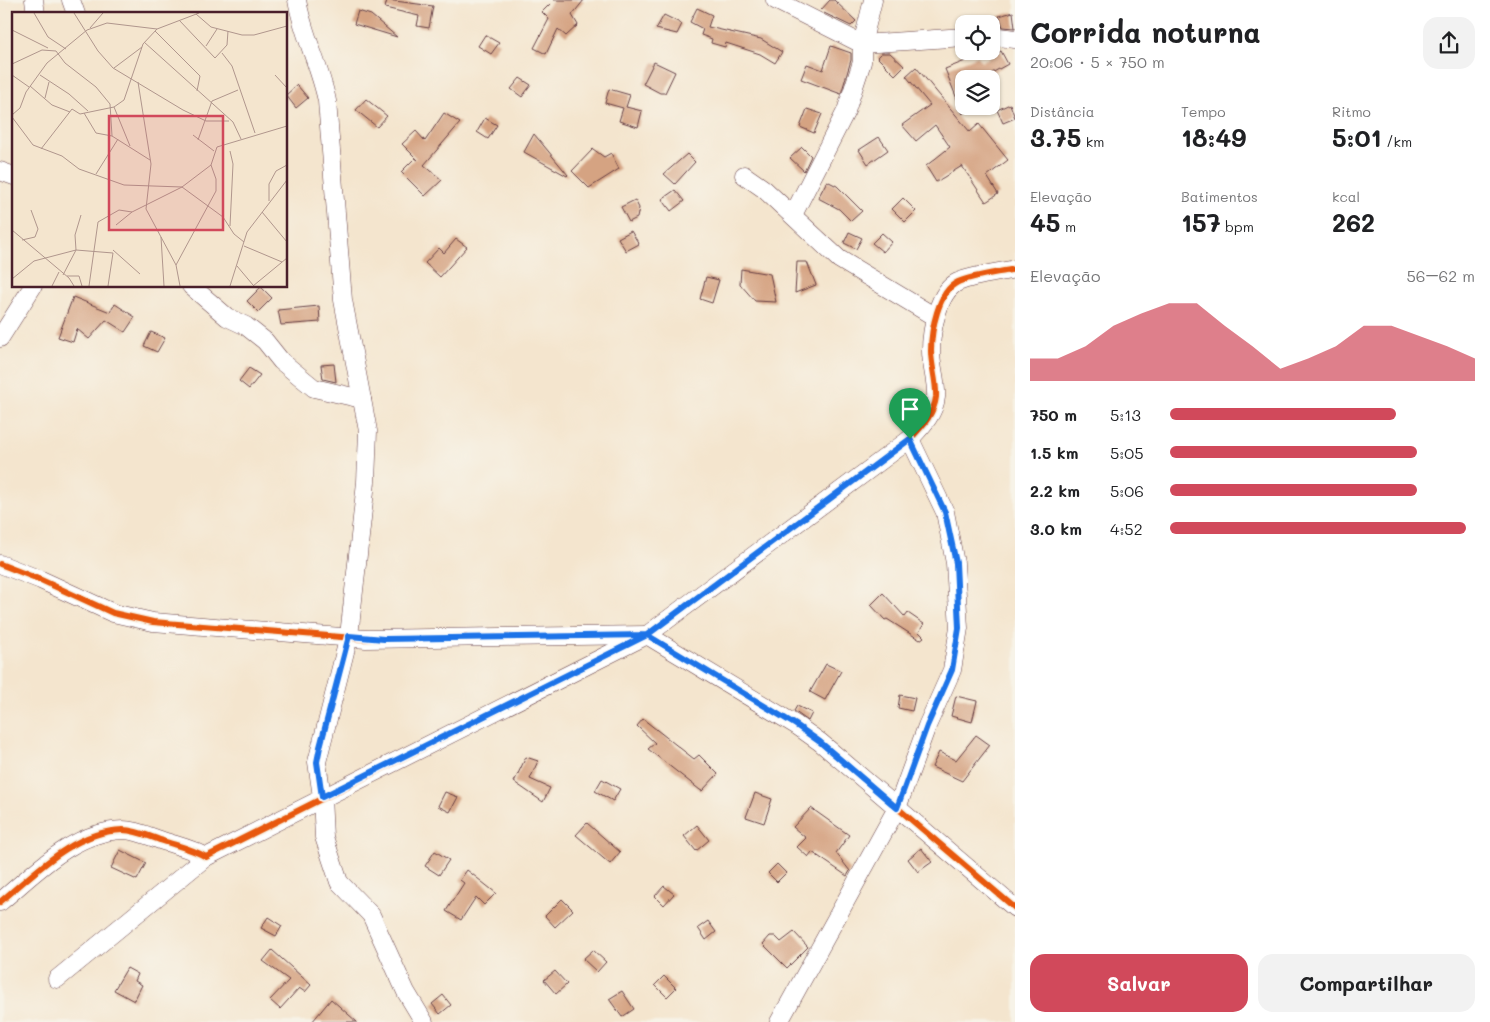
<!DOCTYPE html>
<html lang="pt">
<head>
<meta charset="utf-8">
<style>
  body { margin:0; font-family:Mali,sans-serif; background:#f2f2f2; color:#202124; height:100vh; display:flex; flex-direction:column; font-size:19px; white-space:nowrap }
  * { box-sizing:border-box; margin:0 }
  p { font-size:16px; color:#757577 }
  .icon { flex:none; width:28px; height:28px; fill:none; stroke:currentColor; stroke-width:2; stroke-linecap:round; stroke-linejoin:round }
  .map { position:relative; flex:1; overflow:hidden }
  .drawer { display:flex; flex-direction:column; background:#fff; width:475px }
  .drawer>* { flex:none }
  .fabs { position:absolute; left:955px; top:15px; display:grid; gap:10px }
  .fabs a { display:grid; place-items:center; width:45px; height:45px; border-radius:10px; background:#fff; box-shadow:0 1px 4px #0004; font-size:25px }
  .pin { position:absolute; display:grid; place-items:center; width:42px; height:42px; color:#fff; margin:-51px -21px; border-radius:50% 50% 50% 0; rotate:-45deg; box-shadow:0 0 5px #0007 }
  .pin .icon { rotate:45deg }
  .round { display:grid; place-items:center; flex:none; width:52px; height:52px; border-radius:15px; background:#f2f2f2 }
  .overview { display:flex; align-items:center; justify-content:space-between; height:85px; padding:0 15px }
  h1 { font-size:28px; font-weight:800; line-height:38px }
  .metrics { display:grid; grid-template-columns:repeat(3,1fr); gap:8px; height:85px; padding:5px 15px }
  .metrics div { display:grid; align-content:center }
  .metrics b { font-size:25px; font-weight:800 }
  .metrics small { font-size:14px; font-weight:400 }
  .metrics p { font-size:14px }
  .chart { height:140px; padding:10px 15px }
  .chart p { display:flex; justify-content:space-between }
  .chart svg { width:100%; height:90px; margin-top:5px; fill:#d1495b; opacity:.7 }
  .action { display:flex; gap:10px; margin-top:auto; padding:10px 15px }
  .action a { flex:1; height:58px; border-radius:15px; background:#d1495b; color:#fff; font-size:20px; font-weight:800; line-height:58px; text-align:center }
  .action a+a { background:#f2f2f2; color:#202124 }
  ul { padding:0 15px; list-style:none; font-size:16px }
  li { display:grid; grid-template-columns:80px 60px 1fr; align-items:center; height:38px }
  li i { height:12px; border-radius:6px; background:#d1495b }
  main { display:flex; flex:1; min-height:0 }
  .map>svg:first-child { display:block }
  .building { fill:#d5a382 }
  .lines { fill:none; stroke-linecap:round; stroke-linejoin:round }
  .minor-casing { stroke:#643d43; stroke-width:19 }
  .minor { stroke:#fff; stroke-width:18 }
  .cycleway-casing { stroke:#f7f3e8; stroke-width:9 }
  .cycleway { stroke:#e8590c; stroke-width:6 }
  .route-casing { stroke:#fff; stroke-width:10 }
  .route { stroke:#1a73e8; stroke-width:6 }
  .inset-road { fill:none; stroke:#b0968d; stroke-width:1 }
  .view { fill:#d1495b; fill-opacity:0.15; stroke:#d1495b; stroke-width:2.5 }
  .inset-edge { fill:none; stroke:#4a1f2b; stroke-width:2.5 }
</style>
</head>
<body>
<main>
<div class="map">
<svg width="1015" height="1022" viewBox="0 0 1015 1022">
  <rect width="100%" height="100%" fill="#f7f3e8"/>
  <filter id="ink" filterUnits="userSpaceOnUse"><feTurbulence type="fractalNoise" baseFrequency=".02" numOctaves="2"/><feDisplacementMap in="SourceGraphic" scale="10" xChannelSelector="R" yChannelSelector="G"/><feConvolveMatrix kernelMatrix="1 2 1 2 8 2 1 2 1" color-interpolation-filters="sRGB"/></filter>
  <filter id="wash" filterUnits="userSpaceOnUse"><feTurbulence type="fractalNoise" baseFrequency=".0096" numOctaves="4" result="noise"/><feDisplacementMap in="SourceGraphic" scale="20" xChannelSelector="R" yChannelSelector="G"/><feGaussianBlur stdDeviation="1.12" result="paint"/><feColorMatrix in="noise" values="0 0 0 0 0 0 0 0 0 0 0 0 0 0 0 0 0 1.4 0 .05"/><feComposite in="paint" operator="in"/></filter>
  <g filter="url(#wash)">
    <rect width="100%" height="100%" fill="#f4e5ce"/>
    <g id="blocks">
      <g class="building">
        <path d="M387 0 433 6 429 28 417 26 419 16 385 8Z"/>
        <path d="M554 0H584L572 15 578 25 566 36 558 29 546 54 534 48 549 19 542 12Z"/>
        <path d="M830 0H834L856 21 851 26 824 13 821 10Z"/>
        <path d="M697 8 712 15 708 27 761 39 782 52 775 63 760 54 726 43 725 47 711 43 712 39 701 35 703 29 690 22Z"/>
        <path d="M358 11 371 15 397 37 354 24Z"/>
        <path d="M1013 12 1015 28 1003 27 999 16Z"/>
        <path d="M664 15 682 24 677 34 656 29Z"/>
        <path d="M485 35 499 43 491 54 478 46Z"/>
        <path d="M831 46 851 53V60L841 94 801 79 807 64 823 70Z"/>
        <path d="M1001 51 1008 64 981 79H964L963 114 945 69 978 56 981 62Z"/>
        <path d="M881 53H890L904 66 895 75 877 57Z"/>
        <path d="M654 62 675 72 665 93H660L643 84Z"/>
        <path d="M916 67 970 132 979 124 1008 160 987 176 998 194 986 202 962 166 936 182 926 166 950 147 935 125 916 141 902 125 930 105 906 76Z"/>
        <path d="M520 78 531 85 522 97 511 89Z"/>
        <path d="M297 85 308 98 296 108 286 95Z"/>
        <path d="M609 89 630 95 626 107 642 111 638 127 619 121 623 108 605 103Z"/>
        <path d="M366 99 387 116 377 127 356 110Z"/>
        <path d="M1010 104 1015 118 1003 123 997 110Z"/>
        <path d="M807 109 822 114 814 133 800 127Z"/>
        <path d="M444 113 460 123 424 165 442 180 425 196 401 172 415 158 418 160 402 144 416 131 425 141Z"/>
        <path d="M485 118 497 125 488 139 477 132Z"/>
        <path d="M534 134 568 175 567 176 524 152Z"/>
        <path d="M879 137 888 150 868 164 859 150Z"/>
        <path d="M802 147 811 156 804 171 790 158Z"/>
        <path d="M593 149 604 157 611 153 619 169 589 188 572 171Z"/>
        <path d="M687 154 695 162 675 184 664 174Z"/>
        <path d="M827 181 837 186 862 211 851 221 839 209 818 198Z"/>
        <path d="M675 190 684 201 671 211 662 199Z"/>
        <path d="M903 198 916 211 905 222 892 209Z"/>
        <path d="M635 200 639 208 637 218 629 222 621 207Z"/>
        <path d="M631 231 639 244 626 251 618 238Z"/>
        <path d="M849 232 862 238 856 249 844 243Z"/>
        <path d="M882 233 892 242 883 252 872 243Z"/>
        <path d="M456 239 467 247 440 277 425 263 439 248 444 253Z"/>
        <path d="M797 262H807L816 285 795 293Z"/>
        <path d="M741 269 770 274 776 302 755 301 740 284Z"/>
        <path d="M706 277 719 280 712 303 700 299Z"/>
        <path d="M261 287 272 298 258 312 247 301Z"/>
        <path d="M73 297 110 312 115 304 135 317 125 332 106 320 89 339 77 329 73 342 58 337Z"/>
        <path d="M319 306 320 322 281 325 278 310Z"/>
        <path d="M151 332 165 338 157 352 144 346Z"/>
        <path d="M334 364 336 382 323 379 321 365Z"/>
        <path d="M249 368 260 375 249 389 239 381Z"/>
        <path d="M883 593 905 617 908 613 924 624 919 632 924 637 920 640 887 619 885 620 871 605Z"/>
        <path d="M826 664 841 671 825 700 810 692Z"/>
        <path d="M900 695 915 698 912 711 898 708Z"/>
        <path d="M956 696 977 701 972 722 951 716Z"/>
        <path d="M797 706 812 713 808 721 794 711Z"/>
        <path d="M643 719 694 759 699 755 718 774 702 791 700 790 648 749 655 743 637 726Z"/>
        <path d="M976 735 990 745 962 781 932 767 939 752 956 760Z"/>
        <path d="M526 757 538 761 530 779 550 788 543 802 514 782Z"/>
        <path d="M602 779 620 789 613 801 595 791Z"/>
        <path d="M445 792 458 797 450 812 438 806Z"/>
        <path d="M755 793 772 799 764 823 746 817Z"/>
        <path d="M811 808 849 835 836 853 850 871 847 876 812 852 808 857 797 847 806 838 793 827Z"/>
        <path d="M587 823 620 852 610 864 576 835Z"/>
        <path d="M697 825 709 840 696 851 684 836Z"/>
        <path d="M921 848 932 862 918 872 908 859Z"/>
        <path d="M120 850 146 863 137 880 111 868Z"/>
        <path d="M435 851 449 860 439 875 425 866Z"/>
        <path d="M777 864 786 873 777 882 768 873Z"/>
        <path d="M467 870 496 893 484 905 476 897 461 920 446 911 464 883 460 880Z"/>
        <path d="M664 886 674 894 664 905 655 896Z"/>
        <path d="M562 899 573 910 555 927 545 916Z"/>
        <path d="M268 917 282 926 276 936 261 928Z"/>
        <path d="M708 921 716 932 706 940 698 928Z"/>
        <path d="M794 932 808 947 787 968 763 944 770 936H775L781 942Z"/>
        <path d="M272 950 311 985 305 992 299 988 280 1009 270 1000 289 980 263 961Z"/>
        <path d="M593 950 606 962 597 972 583 959Z"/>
        <path d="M127 968 138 974 135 981 142 985 134 1001 114 990Z"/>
        <path d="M555 971 567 984 556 994 544 980Z"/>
        <path d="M664 976 676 988 667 997 655 985Z"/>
        <path d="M622 991 634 1009 622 1017 609 999Z"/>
        <path d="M443 995 451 1005 440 1014 432 1004Z"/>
        <path d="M331 999 357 1022H312Z"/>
      </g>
    </g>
  </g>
  <g filter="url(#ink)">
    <use href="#blocks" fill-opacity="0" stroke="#643d43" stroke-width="1"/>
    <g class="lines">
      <g class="minor-casing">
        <g id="minor">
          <path d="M34 0 36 14"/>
          <path d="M71 0 76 14"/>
          <path d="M297 0C303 35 320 66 327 101L343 300 368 431 366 482 349 636 317 762 322 797 324 837 339 882 371 915 406 992 424 1022"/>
          <path d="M775 0 862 44 964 37"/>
          <path d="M991 36 1015 39"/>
          <path d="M0 171 14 176"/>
          <path d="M744 175 764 189 839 259 935 317"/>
          <path d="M793 215 846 111 862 62V44L873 0"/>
          <path d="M191 286 227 317 246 326 265 341 281 361 314 388 362 399"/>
          <path d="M0 338 33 286"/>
          <path d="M0 564 41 580 113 613 153 622 366 639 647 635 796 725 820 742 1015 908"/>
          <path d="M0 902C35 873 74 831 123 830 136 830 151 837 163 841 178 846 193 849 206 857L647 635 910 439C921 427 934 415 936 397 937 382 931 366 931 351 931 331 938 291 958 282 975 275 997 273 1015 269"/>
          <path d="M57 979 206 857"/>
          <path d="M779 1022 897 808 927 726 952 670 959 628 955 563 945 512 910 439"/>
        </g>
      </g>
      <use href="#minor" class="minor"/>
      <g class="cycleway-casing">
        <g id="cycleway">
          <path d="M0 564 41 580 113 613 153 622 366 639 647 635 796 725 820 742 1015 908"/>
          <path d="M0 902C35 873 74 831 123 830 136 830 151 837 163 841 178 846 193 849 206 857L647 635 910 439C921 427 934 415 936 397 937 382 931 366 931 351 931 331 938 291 958 282 975 275 997 273 1015 269"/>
        </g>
      </g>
      <use href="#cycleway" class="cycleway"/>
    </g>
  </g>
  <g class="lines" filter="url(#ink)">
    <g class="route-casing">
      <path id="route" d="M910 439 647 635 322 797 317 762 320 747 349 636 384 639 647 635 796 725 820 742 897 808 927 726 952 670 959 628 956 563 945 512 910 439"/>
    </g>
    <use href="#route" class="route"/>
  </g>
  <g transform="translate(12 12)">
    <rect width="275" height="275" fill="#f4e5ce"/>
    <path class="inset-road" d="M22 1 36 25 54 37M62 1 86 39 101 56 171 98 194 109H217M184 2 199 15 230 23H242L275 14M167 8 203 46 215 33 216 19M78 16 91 1M0 18 36 36M143 19 188 64 185 79M132 30 221 110 229 127M194 34 205 17M210 41 220 54 243 121M0 52 30 38 44 39 53 51 84 75 98 92 100 124M102 56 130 35M0 63 17 75M28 63 57 82 76 99M263 63 275 76M126 70 139 152 134 197 164 253 168 274M18 74 40 93 58 100M33 86 37 70M102 95 118 134M72 101 84 121 100 124 138 148M0 103 8 96 14 80 35 51 75 18 95 11 145 17 187 1M0 105 21 133 50 144 67 157 112 173 170 175 211 205 222 222 232 230M181 123 202 139M186 128 200 89 226 78M29 137 60 97 68 102 102 95 112 88 131 32 145 17M218 139 221 152 218 214M84 162 106 127M257 189V172L264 159 275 153M250 200 275 230M104 213 120 200M0 218 57 266 62 274M149 225 152 274M10 228 23 225 26 217 19 198M232 234 270 250M101 238 128 262M164 253 204 179V167L199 153M225 254 241 273M51 263 64 238 63 223 69 203M55 264H67L70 274M0 267 22 249 64 238 101 241 96 274M40 274 47 260M77 274 86 210 107 198 120 200 170 175 199 153 205 135 275 114M218 274 235 220 275 168M241 274 275 246"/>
    <path class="view" d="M97 104H211V218H97Z"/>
    <rect width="275" height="275" class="inset-edge"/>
  </g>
</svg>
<div class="fabs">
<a><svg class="icon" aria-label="locate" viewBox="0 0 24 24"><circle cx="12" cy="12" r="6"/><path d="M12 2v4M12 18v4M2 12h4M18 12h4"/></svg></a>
<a><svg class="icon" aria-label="layers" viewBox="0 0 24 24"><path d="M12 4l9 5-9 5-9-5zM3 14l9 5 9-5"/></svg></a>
</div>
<div class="pin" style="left:910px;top:439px;background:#1e9e55"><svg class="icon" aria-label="arrive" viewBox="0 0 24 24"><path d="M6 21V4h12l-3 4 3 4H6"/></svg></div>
</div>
<section class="drawer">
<div class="overview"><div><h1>Corrida noturna</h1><p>20:06 · 5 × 750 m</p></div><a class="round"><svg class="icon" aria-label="share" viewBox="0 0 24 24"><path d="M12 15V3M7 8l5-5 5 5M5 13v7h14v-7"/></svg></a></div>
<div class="metrics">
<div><p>Distância</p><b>3.75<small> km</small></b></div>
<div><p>Tempo</p><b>18:49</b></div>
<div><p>Ritmo</p><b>5:01<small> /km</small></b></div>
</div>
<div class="metrics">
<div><p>Elevação</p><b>45<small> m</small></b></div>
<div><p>Batimentos</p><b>157<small> bpm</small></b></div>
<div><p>kcal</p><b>262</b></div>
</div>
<div class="chart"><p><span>Elevação</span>56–62 m</p>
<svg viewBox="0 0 160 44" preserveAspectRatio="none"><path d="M0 44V33L10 33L20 27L30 17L40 11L50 6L60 6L70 17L80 27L90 38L100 33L110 27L120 17L130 17L140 22L150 27L160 33V44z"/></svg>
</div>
<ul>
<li><b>750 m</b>5:13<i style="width:74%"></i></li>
<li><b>1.5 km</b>5:05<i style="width:81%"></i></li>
<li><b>2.2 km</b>5:06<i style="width:81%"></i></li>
<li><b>3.0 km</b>4:52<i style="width:97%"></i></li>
</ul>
<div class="action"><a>Salvar</a><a>Compartilhar</a></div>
</section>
</main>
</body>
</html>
